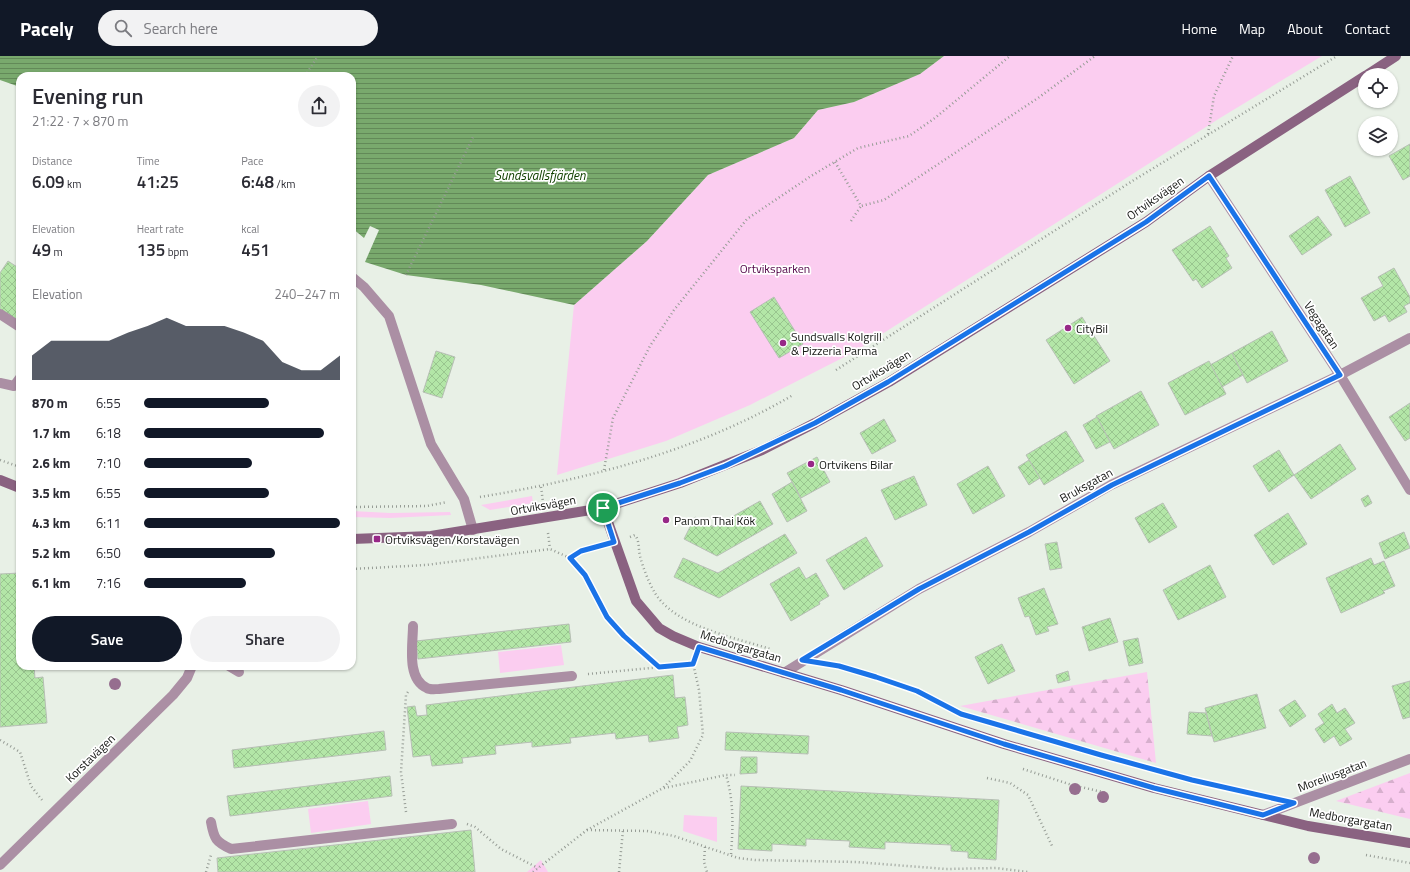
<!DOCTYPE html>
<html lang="en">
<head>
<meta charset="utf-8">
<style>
  body { margin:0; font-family:"Titillium Web",sans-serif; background:#f2f2f3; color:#2b2b33; height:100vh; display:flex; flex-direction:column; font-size:15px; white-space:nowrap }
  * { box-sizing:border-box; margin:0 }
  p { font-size:13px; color:#7c7c81 }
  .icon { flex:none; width:22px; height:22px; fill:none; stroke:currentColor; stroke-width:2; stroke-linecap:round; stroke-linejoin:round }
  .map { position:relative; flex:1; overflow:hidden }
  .side { position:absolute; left:16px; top:16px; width:340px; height:598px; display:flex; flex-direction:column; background:#fff; border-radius:12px; box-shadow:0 1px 3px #0004 }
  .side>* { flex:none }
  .controls { position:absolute; left:1358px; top:12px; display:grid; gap:8px }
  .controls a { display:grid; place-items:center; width:40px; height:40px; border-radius:50%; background:#fff; box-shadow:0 1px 3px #0004; font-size:20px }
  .pin { position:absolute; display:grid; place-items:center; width:34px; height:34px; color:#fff; margin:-17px; border:2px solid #fff; border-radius:50%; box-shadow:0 1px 4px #0007 }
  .round { display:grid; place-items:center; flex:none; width:42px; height:42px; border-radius:21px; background:#f2f2f3 }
  .overview { display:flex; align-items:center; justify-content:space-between; height:68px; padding:0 16px }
  h1 { font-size:22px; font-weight:600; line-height:30px }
  .metrics { display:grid; grid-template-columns:repeat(3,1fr); gap:6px; height:68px; padding:4px 16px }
  .metrics div { display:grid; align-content:center }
  .metrics b { font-size:17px; font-weight:600 }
  .metrics small { font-size:11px; font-weight:400 }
  .metrics p { font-size:11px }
  .chart { height:112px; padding:8px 16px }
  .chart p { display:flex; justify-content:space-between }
  .chart svg { width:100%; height:72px; margin-top:4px; fill:#111827; opacity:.7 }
  .cta { display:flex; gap:8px; margin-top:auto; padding:8px 16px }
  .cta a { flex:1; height:46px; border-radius:24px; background:#111827; color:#fff; font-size:16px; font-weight:600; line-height:46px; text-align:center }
  .cta a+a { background:#f2f2f3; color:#2b2b33 }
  ul { padding:0 16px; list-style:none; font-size:13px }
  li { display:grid; grid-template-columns:64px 48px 1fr; align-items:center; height:30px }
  li i { height:10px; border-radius:5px; background:#111827 }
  header { display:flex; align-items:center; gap:24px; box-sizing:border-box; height:56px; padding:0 20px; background:#111827; color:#fff }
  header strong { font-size:19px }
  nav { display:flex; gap:22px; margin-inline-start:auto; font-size:14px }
  .search { width:280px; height:36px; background:#f2f2f3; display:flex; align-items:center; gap:10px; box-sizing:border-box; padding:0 14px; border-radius:22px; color:#7c7c81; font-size:15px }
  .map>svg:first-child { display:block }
  .green { fill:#fbcdf0 }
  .forest { fill:url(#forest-firs) }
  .water { fill:url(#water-rules) }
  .building { fill:url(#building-cross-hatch); stroke:#b7bfb5 }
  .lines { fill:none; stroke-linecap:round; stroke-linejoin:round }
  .path { stroke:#969c95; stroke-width:2.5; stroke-dasharray:1 3; stroke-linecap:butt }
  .lane { stroke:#ab8fa4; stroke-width:10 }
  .street { stroke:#ab8fa4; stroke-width:10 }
  .secondary { stroke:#8a6281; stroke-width:10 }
  .tree { fill:#966e8f }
  .route-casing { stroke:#fff; stroke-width:8 }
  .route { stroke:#1a73e8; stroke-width:5 }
  .poi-dot { fill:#972887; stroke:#fff; stroke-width:1.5 }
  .labels { text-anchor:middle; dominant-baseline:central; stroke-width:3.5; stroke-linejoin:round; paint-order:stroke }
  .street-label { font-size:12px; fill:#151714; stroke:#fff }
  .park-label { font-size:12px; fill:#520448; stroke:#fff }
  .poi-label { font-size:12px; fill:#151714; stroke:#fff; text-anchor:start }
  .water-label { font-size:13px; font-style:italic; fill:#114101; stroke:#fff }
</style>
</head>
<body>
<header>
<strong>Pacely</strong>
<div class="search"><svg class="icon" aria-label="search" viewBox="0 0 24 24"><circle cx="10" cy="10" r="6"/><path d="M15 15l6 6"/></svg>Search here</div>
<nav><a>Home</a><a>Map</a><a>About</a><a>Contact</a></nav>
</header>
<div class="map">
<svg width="1410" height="816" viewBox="0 0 1410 816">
  <defs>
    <pattern id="forest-firs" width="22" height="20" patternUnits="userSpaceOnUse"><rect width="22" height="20" fill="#fbcdf0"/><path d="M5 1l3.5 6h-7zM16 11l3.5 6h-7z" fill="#d6afcd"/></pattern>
    <pattern id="water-rules" width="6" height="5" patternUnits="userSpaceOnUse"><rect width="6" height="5" fill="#79a96d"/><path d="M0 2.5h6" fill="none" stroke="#628958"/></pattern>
    <pattern id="building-cross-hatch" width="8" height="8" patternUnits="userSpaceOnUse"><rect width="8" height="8" fill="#b3e6a7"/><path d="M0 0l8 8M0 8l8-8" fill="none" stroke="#99c58f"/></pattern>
  </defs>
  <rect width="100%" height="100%" fill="#e8f0e6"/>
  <g class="green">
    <path d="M944 0H1322L1220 62 854 296 750 349 666 385 557 419 574 249 647 185 708 119 794 82 818 54 854 46 920 18Z"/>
    <path d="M532 440 533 447 490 454 481 449Z"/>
    <path d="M352 455 390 457 450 456 451 459 390 462 352 461Z"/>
    <path d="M561 589 564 609 500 617 498 596Z"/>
    <path d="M368 745 371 768 311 777 308 753Z"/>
    <path d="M684 759 717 761V786L683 775Z"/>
    <path d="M541 804 548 816H527Z"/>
  </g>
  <g class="forest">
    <path d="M1147 616 1156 707 960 650Z"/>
    <path d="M1410 717V763L1336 745Z"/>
  </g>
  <path class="water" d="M0 0H944L920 18 854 46 818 54 794 82 708 119 647 185 574 249 481 229 406 219 365 206 379 174 370 170 364 182 352 172V20H20V31L0 24Z"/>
  <g class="building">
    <path d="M1410 88V120L1403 124 1389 100Z"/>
    <path d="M1350 120 1370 157 1345 171 1325 134Z"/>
    <path d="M1318 160 1332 179 1302 199 1289 180Z"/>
    <path d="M1210 170 1229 200 1226 202 1232 212 1202 232 1196 223 1193 225 1172 194Z"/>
    <path d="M8 205 20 213V267L0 253V217Z"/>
    <path d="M1394 212 1410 241V247L1404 250 1407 256 1389 266 1385 259 1374 265 1361 242 1383 230 1378 221Z"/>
    <path d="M774 241 803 288 779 302 750 256Z"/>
    <path d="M1082 261 1110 305 1074 328 1046 284Z"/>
    <path d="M1272 275 1288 305 1247 327 1232 297Z"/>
    <path d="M436 295 455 301 442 342 423 336Z"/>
    <path d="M1232 297 1243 319 1222 331 1210 309Z"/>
    <path d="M1209 305 1226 338 1185 359 1168 327Z"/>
    <path d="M1141 335 1159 369 1114 393 1096 360Z"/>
    <path d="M1410 347V382L1405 385 1389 361Z"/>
    <path d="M1097 361 1110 386 1096 393 1083 369Z"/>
    <path d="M884 363 896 385 872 398 860 377Z"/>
    <path d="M1066 375 1084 405 1044 429 1026 399Z"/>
    <path d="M1340 388 1356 413 1311 443 1294 419Z"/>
    <path d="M1279 394 1294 419 1269 436 1253 410Z"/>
    <path d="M817 401 830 426 801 442 787 417Z"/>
    <path d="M1029 404 1040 422 1029 429 1018 411Z"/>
    <path d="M988 410 1005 440 973 458 957 428Z"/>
    <path d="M914 420 927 449 895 464 881 434Z"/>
    <path d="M792 426 807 455 787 466 772 438Z"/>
    <path d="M1368 439 1372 447 1365 451 1361 443Z"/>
    <path d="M760 445 773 468 717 500 684 483 695 461 714 471Z"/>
    <path d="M1163 447 1177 471 1149 487 1135 462Z"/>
    <path d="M1288 457 1307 488 1273 509 1254 479Z"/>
    <path d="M1404 476 1410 492 1385 503 1379 487Z"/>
    <path d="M785 478 797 497 719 542 674 521 683 502 718 517Z"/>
    <path d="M866 481 883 510 844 534 826 504Z"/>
    <path d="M1057 486 1062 512 1050 514 1045 488Z"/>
    <path d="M1371 502 1374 509 1384 505 1395 530 1383 535 1385 537 1341 557 1326 522Z"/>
    <path d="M1210 509 1226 541 1178 564 1163 534Z"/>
    <path d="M799 511 806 523 816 517 829 540 819 546 820 548 791 565 770 528Z"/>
    <path d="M20 517V610H34L35 622 43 621 47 667 0 671V518Z"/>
    <path d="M1044 532 1058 568 1047 571 1049 575 1036 579 1029 560 1025 561 1018 542Z"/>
    <path d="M1110 562 1118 586 1089 595 1082 571Z"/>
    <path d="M569 568 571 586 418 603 416 585Z"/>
    <path d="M1138 582 1143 607 1129 610 1123 585Z"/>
    <path d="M1002 588 1015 615 988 628 975 601Z"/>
    <path d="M1068 615 1070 624 1058 627 1056 619Z"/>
    <path d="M673 619 675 642 685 641 688 669 677 671 679 682 649 686 648 679 616 683 615 677 570 682 571 687 532 691V686L495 690 496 698 462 702 463 707 432 710 430 699 413 701 407 651 415 650 417 660 427 659 426 649Z"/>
    <path d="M1410 625V661L1403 663 1392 630Z"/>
    <path d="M1257 638 1266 672 1214 686 1205 652Z"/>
    <path d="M1295 644 1306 660 1290 671 1279 654Z"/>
    <path d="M1332 648 1337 657 1345 652 1355 667 1345 673 1352 683 1340 690 1334 680 1324 687 1315 673 1324 667 1318 658Z"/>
    <path d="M1189 656 1206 657 1212 680 1187 678Z"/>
    <path d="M384 675 386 694 234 712 232 694Z"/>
    <path d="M726 676 809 680 808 698 725 694Z"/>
    <path d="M741 701H757V717L740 718Z"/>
    <path d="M390 720 392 740 230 760 227 740Z"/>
    <path d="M741 730 999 744 996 804 968 802V796L951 795V789L885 786V793L849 791 850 785 806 783V790L772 788V795L738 793Z"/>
    <path d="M471 774 475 816H218L217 802Z"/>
  </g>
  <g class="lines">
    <g class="path">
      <path d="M305 20 318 0"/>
      <path d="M1208 78 1214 40 1233 0"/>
      <path d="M835 106 861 150 884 144 1038 42 1095 0"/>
      <path d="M851 165 861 150"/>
      <path d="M406 219 474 79"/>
      <path d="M836 314 1134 124 1337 0"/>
      <path d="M0 404 20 411"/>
      <path d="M604 414 613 362 650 290 674 254 747 163 811 120 858 92 909 80 935 62 1010 0"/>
      <path d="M541 431 543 446"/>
      <path d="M480 441C588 423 698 395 793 339"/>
      <path d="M352 451 427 450 447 446"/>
      <path d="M548 477 550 493"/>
      <path d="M630 481 635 479C640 486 638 492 640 500 643 512 649 527 655 537 676 571 734 581 770 593"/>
      <path d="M570 502 581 495 600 490"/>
      <path d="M352 513 426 509 550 493 570 502 585 519 607 561 624 580 659 611"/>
      <path d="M830 609C869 615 907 630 942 648"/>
      <path d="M588 618 693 608"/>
      <path d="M0 684 20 696 31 730 42 744"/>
      <path d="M1023 713 1072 729 1107 737"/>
      <path d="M987 722 1010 727 1028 739 1053 792"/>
      <path d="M664 732 726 719"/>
      <path d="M406 756 401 716 406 639 408 636"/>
      <path d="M467 768 475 771 501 793 538 812"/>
      <path d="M587 774 647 775 674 780 738 802 755 804 856 806 946 813 996 812 1028 816"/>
      <path d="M705 791 704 806 707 816"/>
      <path d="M731 798C733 772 734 745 726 719H735"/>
      <path d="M1366 799 1410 807"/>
      <path d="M206 816 211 799"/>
      <path d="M533 816 587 774 663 732 690 705 703 679 699 634 693 607"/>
      <path d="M619 816 623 774"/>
    </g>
    <g class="lane">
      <path d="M352 221 364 231 389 260 431 388 464 443 473 474"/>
      <path d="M0 258 20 271"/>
      <path d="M0 327 14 330 20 322"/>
      <path d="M413 570C413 588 406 623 427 632 430 634 435 633 439 633L572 620"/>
      <path d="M229 610 239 616"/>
      <path d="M211 766C214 783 216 786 231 793L452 768"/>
    </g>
    <g class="street">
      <path d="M1209 120 1340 319 1410 434"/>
      <path d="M784 617 919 533 1029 476 1111 429 1340 319 1410 282"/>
      <path d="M1263 759 1410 703"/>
      <path d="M0 809 173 639 187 622 192 610"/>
    </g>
    <g class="secondary">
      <path d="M1367 19 1396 0"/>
      <path d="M0 424 20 432"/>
      <path d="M603 452 636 545 659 572 673 580 699 591 841 634 1004 688 1154 732 1308 770 1410 787"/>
      <path d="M352 483 431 480 603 452 680 427 762 394 815 367 889 326 1146 166 1209 120 1365 20"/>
    </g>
  </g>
  <g class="tree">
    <circle cx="115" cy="628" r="6"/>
    <circle cx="1075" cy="733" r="6"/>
    <circle cx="1103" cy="741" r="6"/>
    <circle cx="1314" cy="802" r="6"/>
  </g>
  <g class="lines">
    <g class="route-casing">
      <path id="route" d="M1209 120 1340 319 1112 429 1029 476 919 533 802 604 839 610 876 621 917 635 961 658 1101 699 1192 724 1294 747 1263 759 1154 732 1004 688 841 634 699 591 693 608 659 611 624 580 607 561 585 519 570 502 581 495 614 486 603 452 680 427 725 410 815 367 888 326 1146 166Z"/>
    </g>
    <use href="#route" class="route"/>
  </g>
  <g class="poi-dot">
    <circle cx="1068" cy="272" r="4"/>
    <circle cx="783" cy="287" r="4"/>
    <circle cx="811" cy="408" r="4"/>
    <circle cx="666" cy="464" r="4"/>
    <rect x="373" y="479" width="8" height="8" rx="2"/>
  </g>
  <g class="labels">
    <g class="street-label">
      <text transform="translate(1155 142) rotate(-35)">Ortviksvägen</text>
      <text transform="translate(1322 269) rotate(57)">Vegagatan</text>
      <text transform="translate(881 314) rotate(-31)">Ortviksvägen</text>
      <text transform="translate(1086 429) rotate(-29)">Bruksgatan</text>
      <text transform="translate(543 449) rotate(-10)">Ortviksvägen</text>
      <text transform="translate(741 590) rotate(17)">Medborgargatan</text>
      <text transform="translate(90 702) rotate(-44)">Korstavägen</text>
      <text transform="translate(1332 719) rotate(-21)">Moreliusgatan</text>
      <text transform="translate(1351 763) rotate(10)">Medborgargatan</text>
    </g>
    <g class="park-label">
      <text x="775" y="212">Ortviksparken</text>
    </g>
    <g class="poi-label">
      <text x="1076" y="272">CityBil</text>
      <text x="791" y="280">Sundsvalls Kolgrill<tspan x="791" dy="14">&amp; Pizzeria Parma</tspan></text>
      <text x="819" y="408">Ortvikens Bilar</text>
      <text x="674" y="464">Panom Thai Kök</text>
      <text x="385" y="483">Ortviksvägen/Korstavägen</text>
    </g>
    <g class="water-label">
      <text x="540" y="119">Sundsvallsfjärden</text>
    </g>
  </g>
</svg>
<div class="controls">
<a><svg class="icon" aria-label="locate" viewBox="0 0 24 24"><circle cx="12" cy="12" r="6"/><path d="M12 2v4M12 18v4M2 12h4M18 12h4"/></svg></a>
<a><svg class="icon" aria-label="layers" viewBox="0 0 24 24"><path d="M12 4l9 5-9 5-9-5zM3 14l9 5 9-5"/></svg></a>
</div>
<div class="pin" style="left:603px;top:452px;background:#1e9e55"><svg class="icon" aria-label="arrive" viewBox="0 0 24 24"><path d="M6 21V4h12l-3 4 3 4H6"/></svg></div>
<section class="side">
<div class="overview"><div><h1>Evening run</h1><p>21:22 · 7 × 870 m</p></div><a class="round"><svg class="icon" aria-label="share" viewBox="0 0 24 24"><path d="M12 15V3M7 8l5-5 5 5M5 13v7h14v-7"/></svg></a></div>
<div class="metrics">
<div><p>Distance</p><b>6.09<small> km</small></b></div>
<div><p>Time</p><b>41:25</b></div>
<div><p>Pace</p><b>6:48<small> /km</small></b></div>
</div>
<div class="metrics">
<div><p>Elevation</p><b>49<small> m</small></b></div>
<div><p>Heart rate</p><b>135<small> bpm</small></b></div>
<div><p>kcal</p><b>451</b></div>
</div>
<div class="chart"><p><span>Elevation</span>240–247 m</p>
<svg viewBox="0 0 160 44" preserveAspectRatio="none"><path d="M0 44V29L10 20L20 20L30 20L40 20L50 15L60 11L70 6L80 11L90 11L100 11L110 15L120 20L130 33L140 38L150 38L160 29V44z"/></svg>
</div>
<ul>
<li><b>870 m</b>6:55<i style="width:64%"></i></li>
<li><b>1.7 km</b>6:18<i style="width:92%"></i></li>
<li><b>2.6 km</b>7:10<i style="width:55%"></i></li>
<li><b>3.5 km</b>6:55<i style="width:64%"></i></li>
<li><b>4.3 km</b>6:11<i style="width:100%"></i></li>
<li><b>5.2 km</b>6:50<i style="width:67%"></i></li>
<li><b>6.1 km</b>7:16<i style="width:52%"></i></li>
</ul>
<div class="cta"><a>Save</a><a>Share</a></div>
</section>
</div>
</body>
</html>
